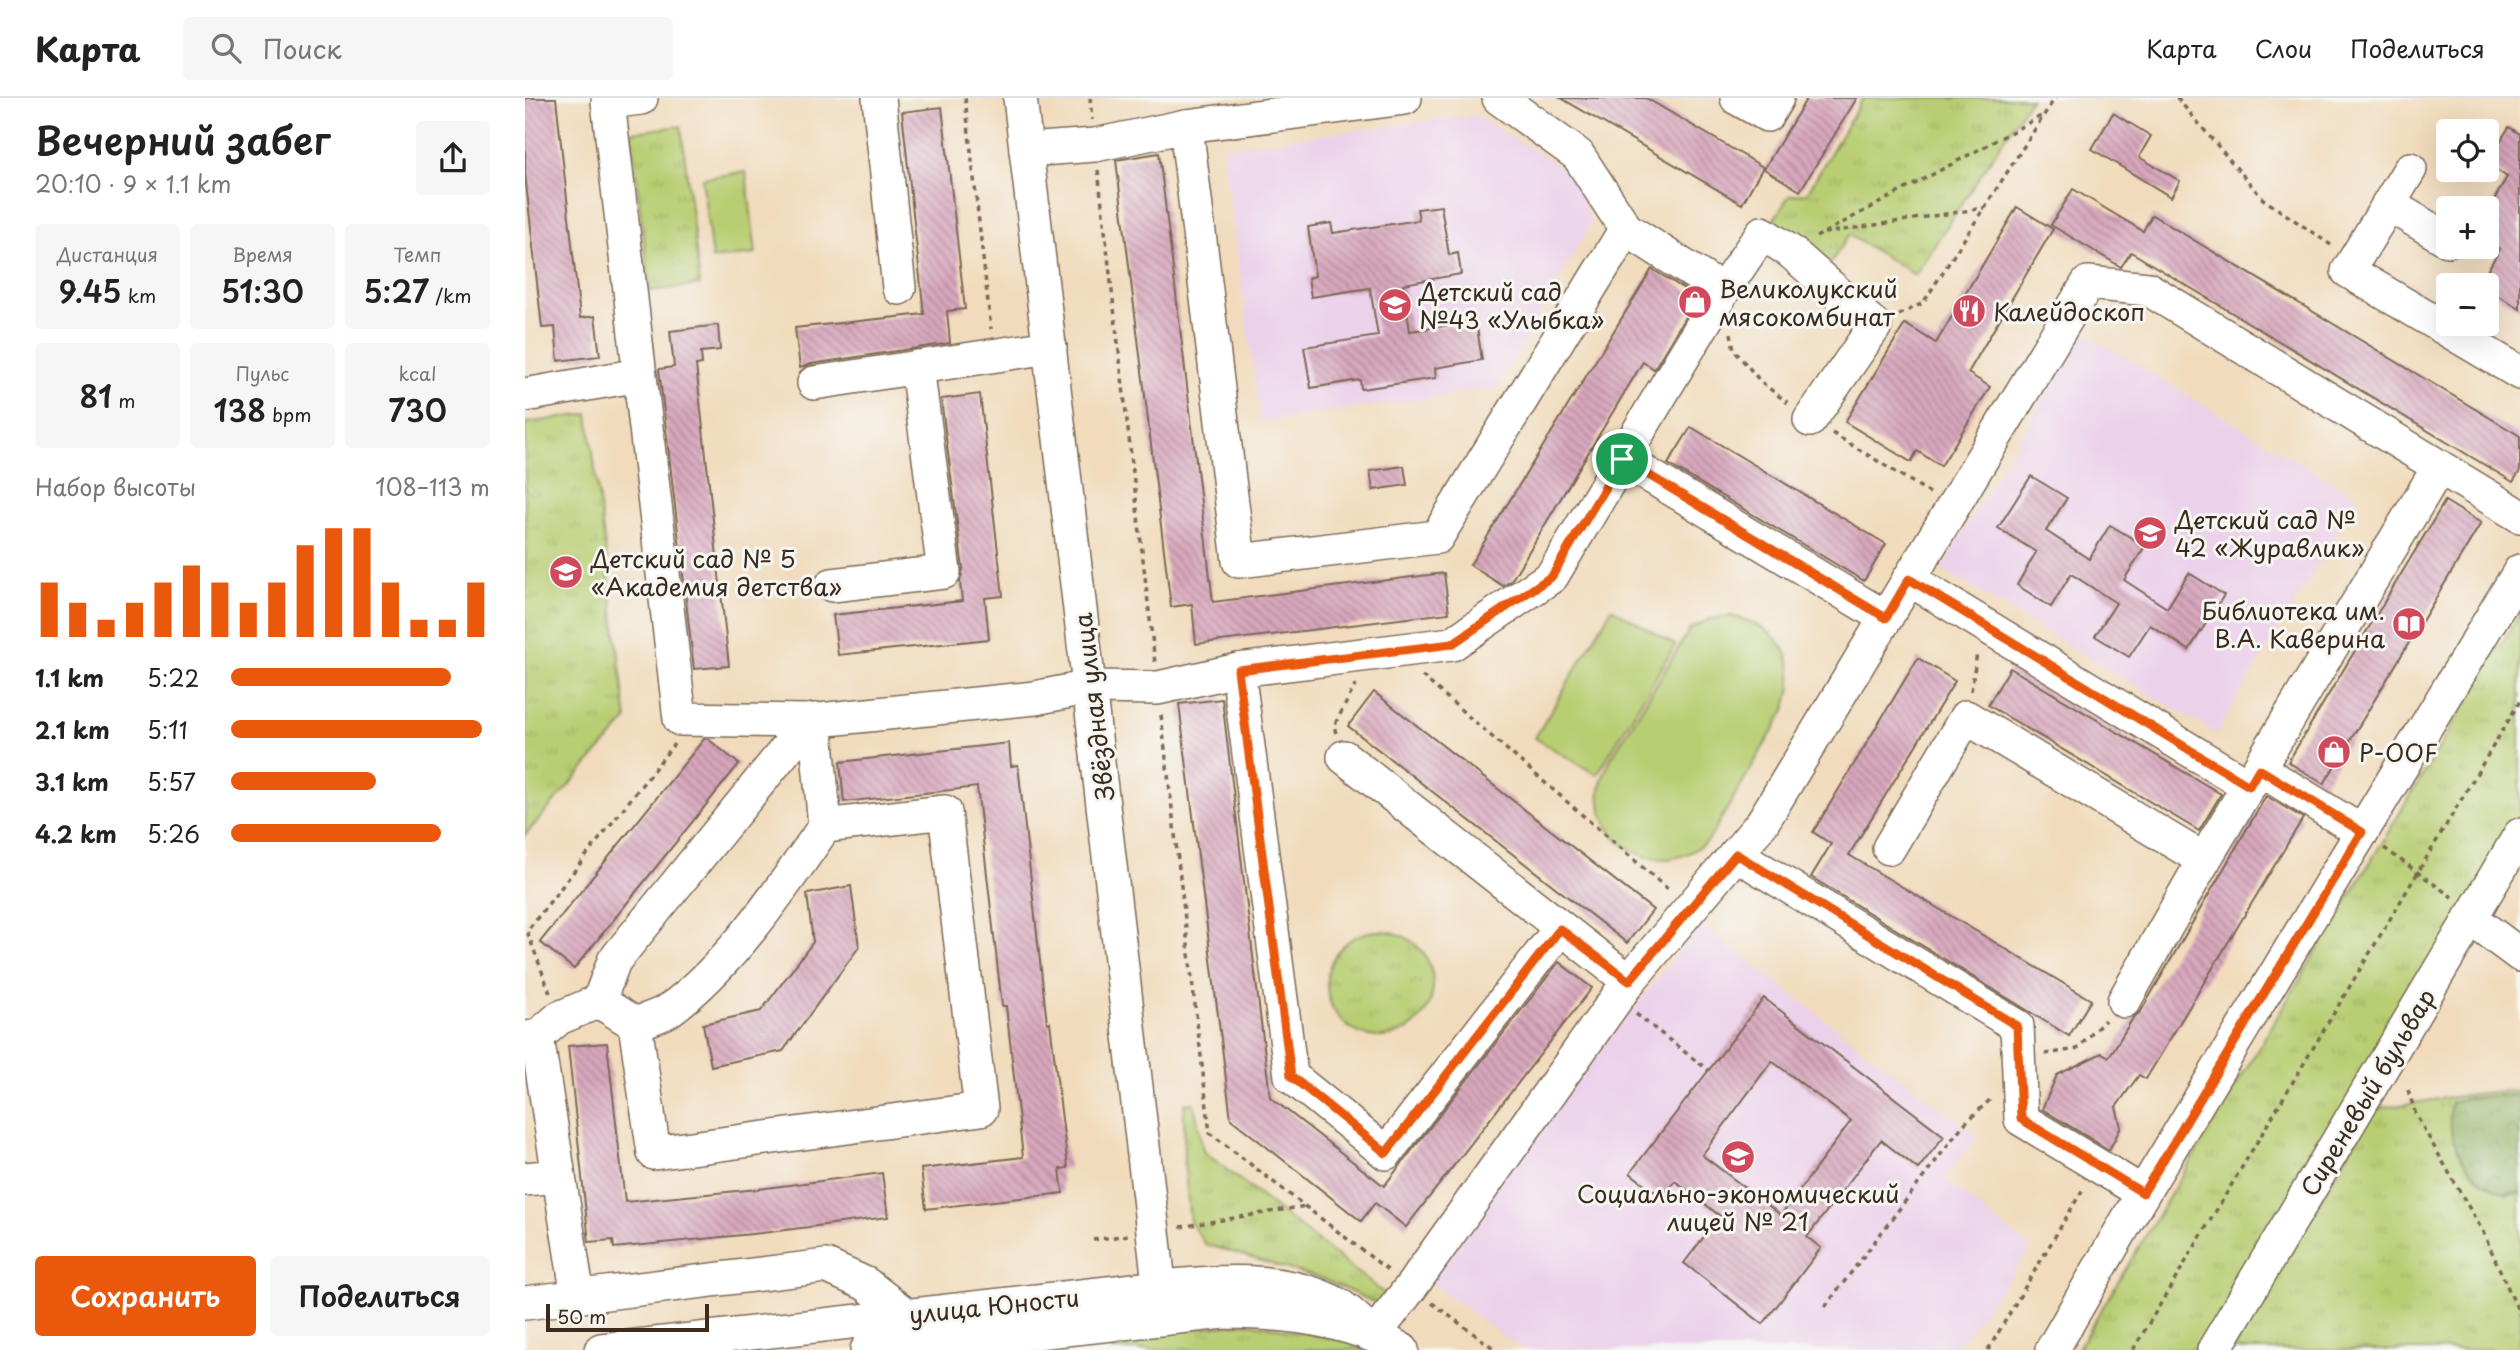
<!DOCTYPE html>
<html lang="ru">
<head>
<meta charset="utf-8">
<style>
  body { margin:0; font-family:"Playpen Sans",sans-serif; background:#f6f6f6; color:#222; height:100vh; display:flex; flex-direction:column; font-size:26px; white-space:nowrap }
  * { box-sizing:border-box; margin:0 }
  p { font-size:23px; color:#767676 }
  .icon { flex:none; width:38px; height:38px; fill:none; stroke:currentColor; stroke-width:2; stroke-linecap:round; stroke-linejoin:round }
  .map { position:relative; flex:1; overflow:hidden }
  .details { display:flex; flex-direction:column; background:#fff; width:525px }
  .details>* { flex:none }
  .controls { position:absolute; left:1911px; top:21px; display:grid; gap:14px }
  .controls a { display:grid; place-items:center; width:63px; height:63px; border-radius:7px; background:#fff; box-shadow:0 7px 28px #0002; font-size:35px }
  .scale { position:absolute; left:21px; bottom:18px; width:163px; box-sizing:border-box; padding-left:7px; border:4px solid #3b2a1e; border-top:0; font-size:19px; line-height:24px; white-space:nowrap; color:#3b2a1e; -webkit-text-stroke:5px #f6f6f2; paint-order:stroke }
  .pin { position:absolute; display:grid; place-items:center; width:60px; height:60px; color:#fff; margin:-30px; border:4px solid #fff; border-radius:50%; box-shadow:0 2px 7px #0007 }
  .round { display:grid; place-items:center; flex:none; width:74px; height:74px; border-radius:7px; background:#f6f6f6 }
  .headline { display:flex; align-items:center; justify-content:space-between; height:119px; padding:0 35px }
  h1 { font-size:38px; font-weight:600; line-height:52px }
  .stats { display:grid; grid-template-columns:repeat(3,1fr); gap:10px; height:119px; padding:7px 35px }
  .stats div { display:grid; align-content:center; border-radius:7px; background:#f6f6f6; text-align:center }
  .stats b { font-size:30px; font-weight:600 }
  .stats small { font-size:19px; font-weight:400 }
  .stats p { font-size:19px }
  .chart { height:196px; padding:14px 35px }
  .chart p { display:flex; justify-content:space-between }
  .chart svg { width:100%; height:126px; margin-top:7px; stroke:#ea580c; stroke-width:6 }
  .primary-button { display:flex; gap:14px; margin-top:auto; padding:14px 35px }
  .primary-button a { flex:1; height:80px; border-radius:7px; background:#ea580c; color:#fff; font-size:28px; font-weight:600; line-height:80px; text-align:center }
  .primary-button a+a { background:#f6f6f6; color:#222 }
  ul { padding:0 35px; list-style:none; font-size:23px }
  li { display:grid; grid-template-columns:112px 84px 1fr; align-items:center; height:52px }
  li i { height:18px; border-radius:9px; background:#ea580c }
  header { display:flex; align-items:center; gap:42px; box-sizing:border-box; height:98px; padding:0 35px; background:#fff; border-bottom:2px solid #e0e0e0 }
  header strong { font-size:33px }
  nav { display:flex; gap:38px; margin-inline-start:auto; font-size:24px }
  .search { width:490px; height:63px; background:#f6f6f6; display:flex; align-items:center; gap:18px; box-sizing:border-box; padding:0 24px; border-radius:7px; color:#767676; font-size:26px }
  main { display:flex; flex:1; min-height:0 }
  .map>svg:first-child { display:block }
  .built { fill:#ecd1ea }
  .grass { fill:url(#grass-tufts); stroke:#7a7c48; stroke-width:2 }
  .forest { fill:url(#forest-crowns); stroke:#666e41; stroke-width:2 }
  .garden { fill:#b8ce72; stroke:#7a7c48; stroke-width:2 }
  .building { fill:url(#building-back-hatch); fill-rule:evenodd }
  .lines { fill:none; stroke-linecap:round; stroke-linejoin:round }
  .minor-casing { stroke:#7b6855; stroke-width:36 }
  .path { stroke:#7b6855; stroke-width:3.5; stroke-dasharray:5 5; stroke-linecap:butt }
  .minor { stroke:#fff; stroke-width:33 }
  .route-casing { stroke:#fff; stroke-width:14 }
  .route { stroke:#ea580c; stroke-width:9 }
  .labels { text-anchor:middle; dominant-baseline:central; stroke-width:6; stroke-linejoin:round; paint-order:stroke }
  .poi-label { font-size:24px; fill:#3b2a1e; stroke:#f6f6f2; text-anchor:start }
  .street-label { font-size:24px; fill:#3b2a1e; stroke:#f6f6f2 }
</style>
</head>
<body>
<header>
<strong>Карта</strong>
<div class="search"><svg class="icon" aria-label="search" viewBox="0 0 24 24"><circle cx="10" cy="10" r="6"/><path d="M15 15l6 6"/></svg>Поиск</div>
<nav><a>Карта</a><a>Слои</a><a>Поделиться</a></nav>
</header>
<main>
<section class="details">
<div class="headline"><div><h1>Вечерний забег</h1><p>20:10 · 9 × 1.1 km</p></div><a class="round"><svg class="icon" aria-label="share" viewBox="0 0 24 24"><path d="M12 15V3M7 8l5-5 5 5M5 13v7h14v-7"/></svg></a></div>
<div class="stats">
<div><p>Дистанция</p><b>9.45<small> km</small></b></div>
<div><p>Время</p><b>51:30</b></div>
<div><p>Темп</p><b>5:27<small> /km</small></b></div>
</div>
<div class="stats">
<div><b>81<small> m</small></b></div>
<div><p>Пульс</p><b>138<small> bpm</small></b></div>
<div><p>kcal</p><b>730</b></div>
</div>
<div class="chart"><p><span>Набор высоты</span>108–113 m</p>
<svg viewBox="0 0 160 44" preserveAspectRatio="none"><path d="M5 44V25M15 44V32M25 44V38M35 44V32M45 44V25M55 44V19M65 44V25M75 44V32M85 44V25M95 44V12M105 44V6M115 44V6M125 44V25M135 44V38M145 44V38M155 44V25"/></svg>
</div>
<ul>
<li><b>1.1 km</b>5:22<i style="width:85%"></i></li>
<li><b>2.1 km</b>5:11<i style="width:97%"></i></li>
<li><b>3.1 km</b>5:57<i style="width:56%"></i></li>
<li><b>4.2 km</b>5:26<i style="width:81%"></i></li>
</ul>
<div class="primary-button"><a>Сохранить</a><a>Поделиться</a></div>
</section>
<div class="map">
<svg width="1995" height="1252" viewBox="0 0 1995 1252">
  <defs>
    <pattern id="grass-tufts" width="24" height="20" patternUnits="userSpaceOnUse" patternTransform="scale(1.75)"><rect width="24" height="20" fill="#b8ce72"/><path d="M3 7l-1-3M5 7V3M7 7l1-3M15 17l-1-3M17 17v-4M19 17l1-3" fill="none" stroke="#9fb162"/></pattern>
    <pattern id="forest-crowns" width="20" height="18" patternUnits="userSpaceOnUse" patternTransform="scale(1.75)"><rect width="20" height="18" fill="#92b164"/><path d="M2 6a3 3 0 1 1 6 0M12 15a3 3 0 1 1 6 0" fill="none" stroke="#789052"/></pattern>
    <pattern id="building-back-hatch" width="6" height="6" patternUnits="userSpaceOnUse" patternTransform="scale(1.75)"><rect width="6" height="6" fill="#d8a7bd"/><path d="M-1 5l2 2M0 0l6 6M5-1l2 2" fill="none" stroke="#b08899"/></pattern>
  </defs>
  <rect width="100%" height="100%" fill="#f6f6f2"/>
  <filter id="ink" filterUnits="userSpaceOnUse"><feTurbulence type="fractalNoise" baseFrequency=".0143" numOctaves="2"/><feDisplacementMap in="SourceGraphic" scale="14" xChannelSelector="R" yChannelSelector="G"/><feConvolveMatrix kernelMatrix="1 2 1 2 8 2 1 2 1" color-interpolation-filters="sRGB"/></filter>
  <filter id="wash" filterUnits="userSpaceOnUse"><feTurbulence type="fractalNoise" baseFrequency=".00686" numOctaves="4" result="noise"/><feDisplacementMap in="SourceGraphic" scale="28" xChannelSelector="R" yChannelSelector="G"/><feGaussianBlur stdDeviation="1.57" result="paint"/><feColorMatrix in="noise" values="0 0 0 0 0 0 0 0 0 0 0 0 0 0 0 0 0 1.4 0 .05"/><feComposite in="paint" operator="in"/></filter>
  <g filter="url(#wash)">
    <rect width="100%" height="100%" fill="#f1dbbc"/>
    <g class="built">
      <path d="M949 17 1045 74 1067 124 972 290 736 324 697 50Z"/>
      <path d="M1558 234 1833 400 1691 636 1416 471Z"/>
      <path d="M1175 826 1452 1038 1419 1081 1506 1151 1429 1252H998L897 1179Z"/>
    </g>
    <g class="grass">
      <path d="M1338 0H1506L1390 177 1324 137 1304 167 1246 126 1264 98 1282 95Z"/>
      <path d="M156 28 175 187 125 193 106 34Z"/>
      <path d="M63 316 102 622 0 737V325Z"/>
      <path d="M1995 515V723L1675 1252H1552Z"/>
      <circle cx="855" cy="886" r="53"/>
      <path d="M1995 992V996L1943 1000 1981 1097 1995 1095V1252H1707L1849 1011 1955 995Z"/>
      <path d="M669 1005 678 1053 862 1198 855 1207 800 1182 680 1146 665 1124 659 1064V1006Z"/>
      <path d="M725 1225 827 1244 841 1252H587L586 1238Z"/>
    </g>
    <path class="forest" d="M1995 996V1095C1952 1101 1917 1043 1926 1004L1943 1000Z"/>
    <g class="garden">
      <path d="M221 74 231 156 187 161 177 80Z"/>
      <path d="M1087 510 1150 547 1072 677 1010 640Z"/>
      <path d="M1206 518C1257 530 1278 562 1260 612L1183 743C1172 750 1162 758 1149 760 1114 766 1078 740 1075 704 1073 689 1079 676 1085 662L1165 531 1185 521Z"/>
    </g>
    <g id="blocks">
      <g class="building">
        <path d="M0 0H31L55 220 70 218 75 258 33 263 30 229 17 230 0 76Z"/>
        <path d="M1036 0H1121L1238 69 1217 106Z"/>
        <path d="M1282 0H1332L1275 93 1239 71Z"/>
        <path d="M417 9 440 211 422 213 425 245 286 266 275 270 270 230 399 216 377 14Z"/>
        <path d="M1588 15 1626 38 1614 59 1655 83 1646 99 1567 51Z"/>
        <path d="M1984 29 1995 36V211L1962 191V187H1954L1975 151 1962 143V114L1982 79 1962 65Z"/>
        <path d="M634 55 688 504 919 475 924 515 671 546 667 506 646 509 591 62Z"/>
        <path d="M1548 91 1618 133 1627 117 1995 338V373L1988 384 1606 154 1596 169 1526 127Z"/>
        <path d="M916 108 924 157 933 155 936 176 878 186 885 233 951 223 957 262 910 270 911 280 836 291 835 282 786 290 779 249 853 238 845 190 786 199 783 180 790 178 783 129 806 125 808 135 867 126 894 122 892 111Z"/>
        <path d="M1492 109 1528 131 1443 275 1465 289 1416 368 1392 353 1386 364 1320 324 1380 226 1411 245Z"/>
        <path d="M1127 171 1172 199 1129 271 1118 264 986 483 978 488 945 467Z"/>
        <path d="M193 227 195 252 176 254 177 266 171 267 204 568 169 571 134 271 149 269 145 233Z"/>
        <path d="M455 296 478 498 460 500 464 541 313 557 308 517 437 503 435 484 438 471 416 301Z"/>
        <path d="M1166 329 1361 446 1339 483 1143 366Z"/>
        <path d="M879 368 882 387 848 392 845 373Z"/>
        <path d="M1506 378 1542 400 1521 433 1564 461 1585 427 1620 448 1599 482 1642 510 1664 475 1699 497 1664 552 1625 527 1604 559 1570 538 1591 505 1546 476 1526 509 1492 487 1511 454 1473 430Z"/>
        <path d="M1920 403 1956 425 1799 686 1763 664Z"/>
        <path d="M1393 560 1430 583 1324 757 1566 902 1544 938 1286 779 1306 746 1288 734Z"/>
        <path d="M1485 570 1696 696 1674 733 1463 607Z"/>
        <path d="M849 594 1128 812 1102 845 823 628Z"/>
        <path d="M697 601 745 999 859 1088 1034 864 1067 890 881 1129 850 1105 836 1123 706 1021 654 606Z"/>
        <path d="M179 641H183L214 666 49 871 15 844Z"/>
        <path d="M484 645 486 668 493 667 522 925 525 924 543 1070 535 1071 538 1095 401 1111 396 1071 498 1059 481 908H477L452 689 319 704 315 664Z"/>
        <path d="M1741 698 1778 720 1621 981 1614 977 1591 1009 1596 1029 1584 1052 1517 1011 1532 977 1577 955 1584 959 1608 920 1616 913Z"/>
        <path d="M326 788 334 849 258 953 186 968 178 926 236 913 288 844 282 796Z"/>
        <path d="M1239 900 1419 1038 1393 1071 1356 1042 1282 1139 1296 1150 1238 1226 1159 1165 1195 1118 1150 1083 1137 1099 1105 1075ZM1247 963 1326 1023 1256 1117 1177 1057Z"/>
        <path d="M82 945 100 1104 233 1091 357 1075 363 1119 237 1135 89 1150 88 1142 64 1144 43 948Z"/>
      </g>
    </g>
  </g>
  <g filter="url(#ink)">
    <use href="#blocks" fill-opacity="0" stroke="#7b6855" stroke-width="2"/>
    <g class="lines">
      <g class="minor-casing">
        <g id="minor">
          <path d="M116 0 83 4 155 621 284 623"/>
          <path d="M354 0 374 190"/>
          <path d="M495 0 638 1219"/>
          <path d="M1212 0 1242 17 1252 0"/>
          <path d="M661 28 714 463 912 439 1101 131 1053 57 974 0"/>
          <path d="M501 52 570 47 661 28 880 0"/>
          <path d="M1885 71 1823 173 1995 275"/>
          <path d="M1863 106 1923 142"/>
          <path d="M1101 131 1198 193 1237 135 1266 154 1350 228 1285 322"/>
          <path d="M289 285 525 249"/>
          <path d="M0 297 114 277"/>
          <path d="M1097 361 1361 520"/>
          <path d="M1384 481 1724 688"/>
          <path d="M307 487 419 474 392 269"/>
          <path d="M713 572 766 978 861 1055 1035 831"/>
          <path d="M819 659 1104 883 886 1189 849 1237"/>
          <path d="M1734 671 1837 734"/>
          <path d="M1364 750 1441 619 1679 762"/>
          <path d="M1211 756 1492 928 1496 1021 1618 1095"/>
          <path d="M1945 820 1995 857"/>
          <path d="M1104 883 1237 725 1563 185 1623 191 1995 418"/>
          <path d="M74 903 110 926 129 1055 456 1011 420 714 300 728 290 622"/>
          <path d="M1599 903 1679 762 1914 369"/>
          <path d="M110 926C121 922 135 918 144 912 204 869 258 789 300 728"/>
          <path d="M12 939 53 1199"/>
          <path d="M0 940 12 939 34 920 74 903 89 863 284 623 510 600 565 589 633 590 713 572 927 546 1027 478 1198 193"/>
          <path d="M0 1081 33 1078"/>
          <path d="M0 1205 301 1168 341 1186 381 1217"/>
          <path d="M76 1252 636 1189C692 1183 760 1178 812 1206 825 1213 837 1227 849 1237"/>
          <path d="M342 1252 700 1214C760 1214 826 1221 877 1252"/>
          <path d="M1527 1252 1618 1095 1995 473"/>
          <path d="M1689 1252 1995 737"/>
        </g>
      </g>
      <g class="path">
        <path d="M440 0 466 231"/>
        <path d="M565 0 567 22"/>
        <path d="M1652 0 1738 101 1806 147"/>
        <path d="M573 72 630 565"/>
        <path d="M1299 135 1459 110"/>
        <path d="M1291 139 1518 17"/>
        <path d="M1374 217 1398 205 1530 0"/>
        <path d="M1206 235 1209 252 1236 284 1263 305"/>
        <path d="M1307 335 1405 395"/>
        <path d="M897 578 1145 793"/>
        <path d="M1446 593 1452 555"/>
        <path d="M636 617 685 1035 864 1173"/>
        <path d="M811 635 809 628 831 586"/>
        <path d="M1859 750 1927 799"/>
        <path d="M25 895 2 833 149 646"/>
        <path d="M1111 916 1183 972"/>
        <path d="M1520 956 1552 951 1580 922"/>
        <path d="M1883 992 1891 1017 1958 1134 1995 1217"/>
        <path d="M655 1129 781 1108"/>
        <path d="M568 1142 603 1137"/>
        <path d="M907 1205 971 1252"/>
        <path d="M1300 1209 1438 1027 1467 1000"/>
        <path d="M1463 1252 1558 1091"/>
        <path d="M1608 1252 1995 603"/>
      </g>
      <use href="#minor" class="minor"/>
    </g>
  </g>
  <g class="lines" filter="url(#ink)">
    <g class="route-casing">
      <path id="route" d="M1097 361 1361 520 1384 481 1724 688 1734 671 1837 734 1618 1095 1496 1021 1492 928 1211 756 1104 883 1035 831 861 1055 766 978 713 572 927 546 1027 478Z"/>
    </g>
    <use href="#route" class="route"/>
  </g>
  <defs>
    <g id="shop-disc" transform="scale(1.75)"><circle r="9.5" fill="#d1495b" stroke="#f6f6f2"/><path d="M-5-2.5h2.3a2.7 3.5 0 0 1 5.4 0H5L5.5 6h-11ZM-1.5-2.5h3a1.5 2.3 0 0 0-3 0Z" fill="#fff"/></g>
    <g id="school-disc" transform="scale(1.75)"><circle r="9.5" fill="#d1495b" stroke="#f6f6f2"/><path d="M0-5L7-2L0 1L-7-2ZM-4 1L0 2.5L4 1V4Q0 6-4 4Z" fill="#fff"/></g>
    <g id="restaurant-disc" transform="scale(1.75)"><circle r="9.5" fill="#d1495b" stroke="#f6f6f2"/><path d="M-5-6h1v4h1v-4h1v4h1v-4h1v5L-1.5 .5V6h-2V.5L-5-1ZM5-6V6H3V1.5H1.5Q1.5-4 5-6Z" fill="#fff"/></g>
    <g id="library-disc" transform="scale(1.75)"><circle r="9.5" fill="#d1495b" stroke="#f6f6f2"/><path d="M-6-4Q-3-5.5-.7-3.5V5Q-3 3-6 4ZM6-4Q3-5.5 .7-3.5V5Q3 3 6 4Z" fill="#fff"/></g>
  </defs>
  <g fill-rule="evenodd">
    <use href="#shop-disc" x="1170" y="204"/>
    <use href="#school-disc" x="870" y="207"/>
    <use href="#restaurant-disc" x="1444" y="213"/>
    <use href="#school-disc" x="1625" y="435"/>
    <use href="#school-disc" x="41" y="474"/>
    <use href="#library-disc" x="1884" y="526"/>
    <use href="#shop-disc" x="1809" y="654"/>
    <use href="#school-disc" x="1213" y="1059"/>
  </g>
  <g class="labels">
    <g class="poi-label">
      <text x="1194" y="190">Великолукский<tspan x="1194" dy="28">мясокомбинат</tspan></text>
      <text x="894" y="193">Детский сад<tspan x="894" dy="28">№43 «Улыбка»</tspan></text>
      <text x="1468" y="213">Калейдоскоп</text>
      <text x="1650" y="421">Детский сад №<tspan x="1650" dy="28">42 «Журавлик»</tspan></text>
      <text x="66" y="460">Детский сад № 5<tspan x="66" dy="28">«Академия детства»</tspan></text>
      <text x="1860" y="512" text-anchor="end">Библиотека им.<tspan x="1860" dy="28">В.А. Каверина</tspan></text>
      <text x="1834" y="654">P-OOF</text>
      <text x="1213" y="1095" text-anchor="middle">Социально-экономический<tspan x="1213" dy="28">лицей № 21</tspan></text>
    </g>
    <g class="street-label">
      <text transform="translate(568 609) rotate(-97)">Звёздная улица</text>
      <text transform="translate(1842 994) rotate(-59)">Сиреневый бульвар</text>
      <text transform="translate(469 1207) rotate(-6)">улица Юности</text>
    </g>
  </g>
</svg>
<div class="controls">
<a><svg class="icon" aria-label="locate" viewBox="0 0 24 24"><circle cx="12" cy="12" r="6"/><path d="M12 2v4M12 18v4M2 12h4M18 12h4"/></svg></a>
<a>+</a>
<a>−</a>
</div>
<div class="scale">50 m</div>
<div class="pin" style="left:1097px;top:361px;background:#1e9e55"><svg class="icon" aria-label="arrive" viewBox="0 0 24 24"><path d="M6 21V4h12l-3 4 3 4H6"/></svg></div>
</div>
</main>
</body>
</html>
